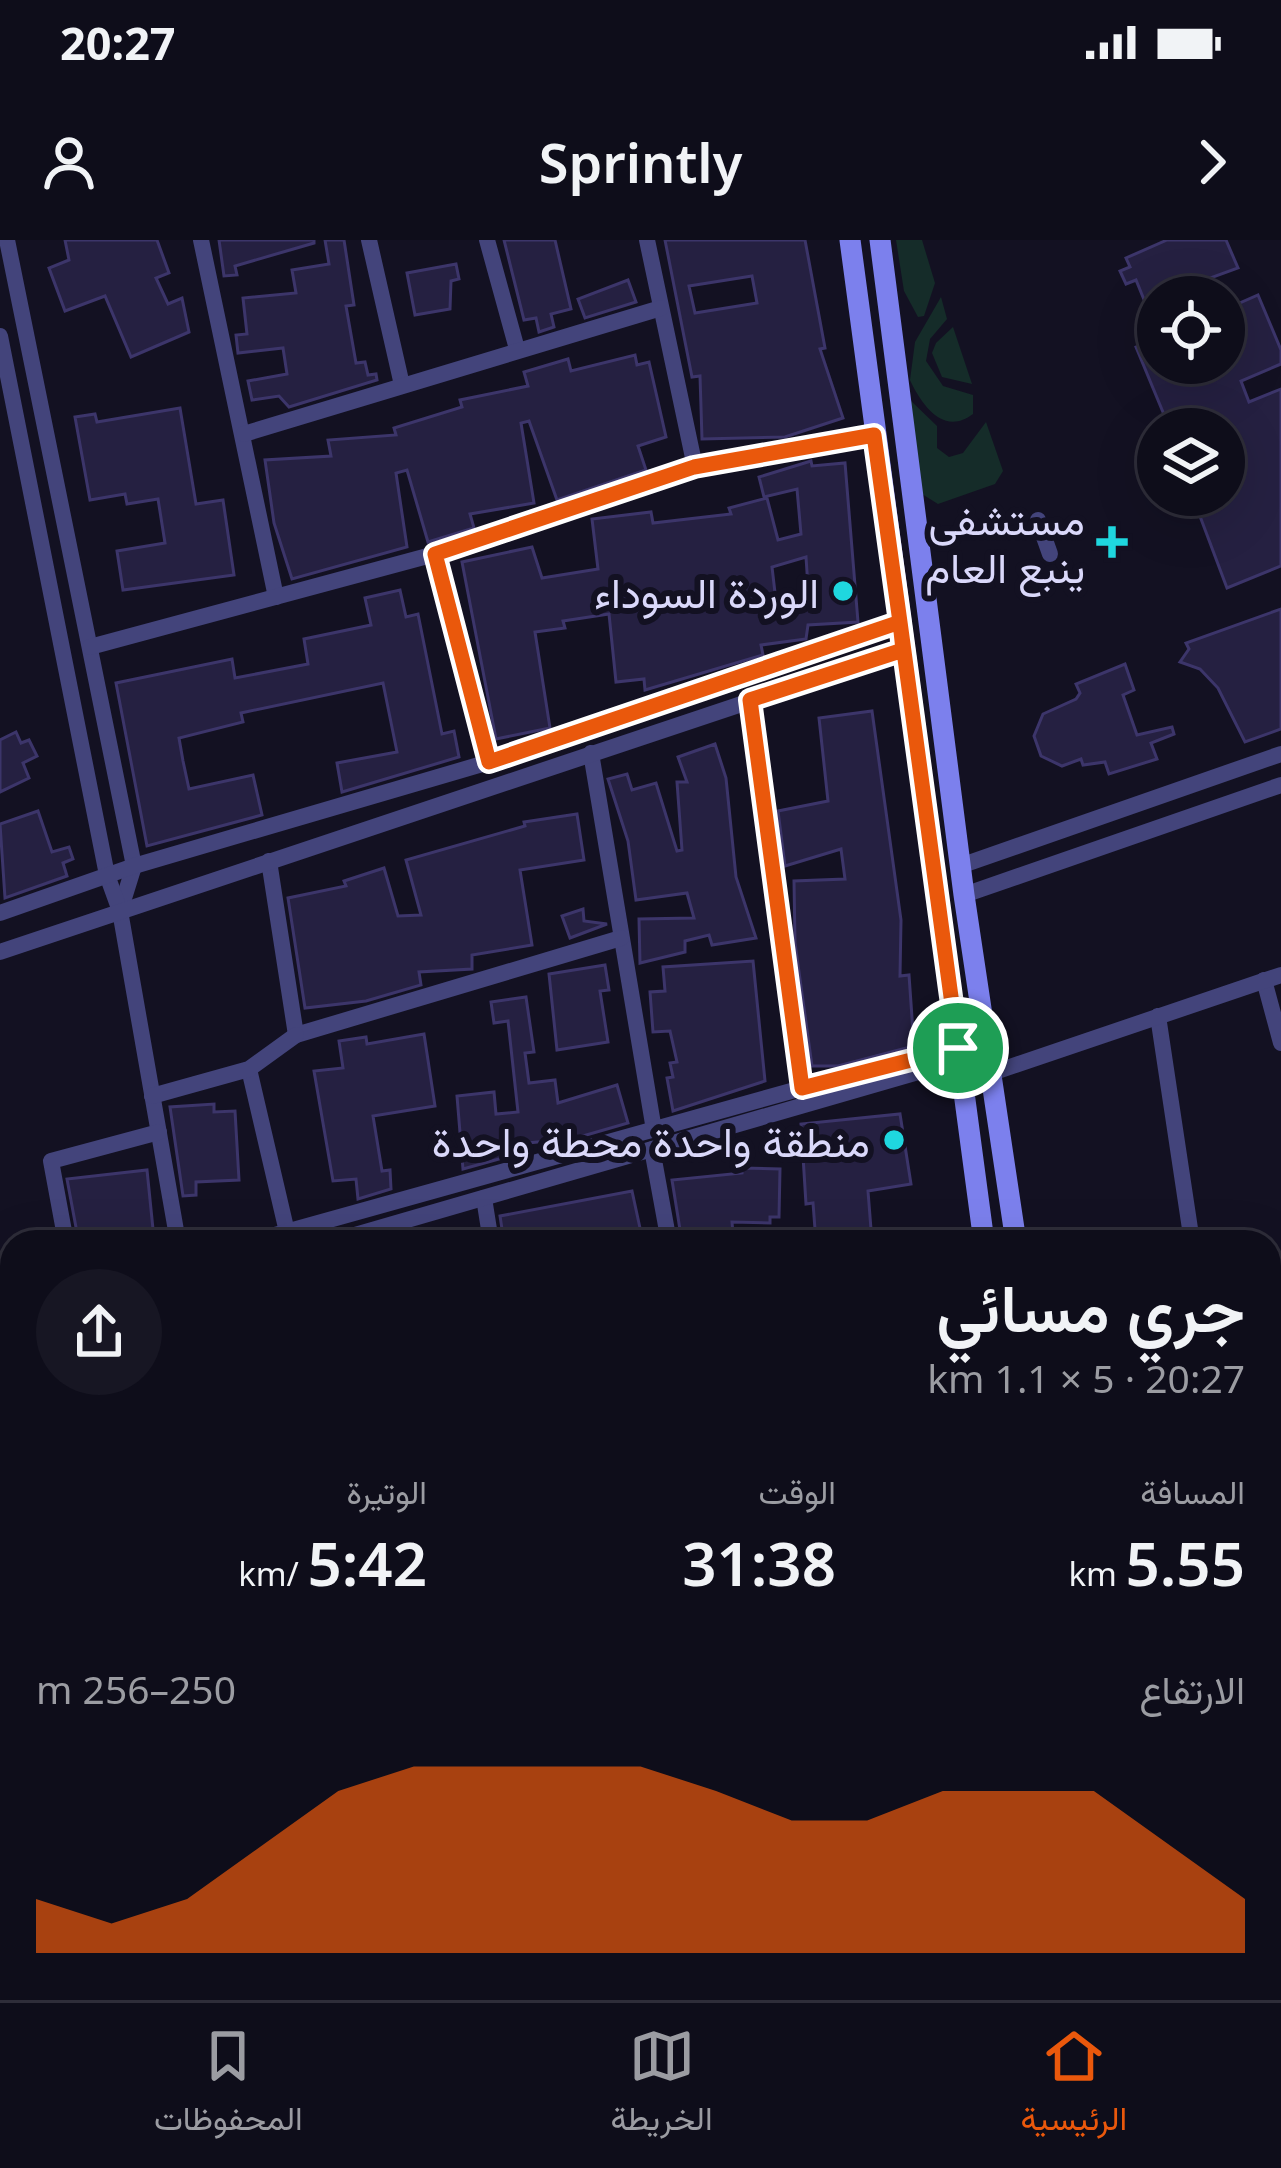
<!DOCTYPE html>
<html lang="ar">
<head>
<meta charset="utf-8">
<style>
  body { margin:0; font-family:"Noto Sans",Vazirmatn,sans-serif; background:#171623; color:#f1f3f6; direction:rtl; height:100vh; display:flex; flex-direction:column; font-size:45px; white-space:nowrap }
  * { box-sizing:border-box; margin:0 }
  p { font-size:39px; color:#9b9ca2 }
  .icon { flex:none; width:66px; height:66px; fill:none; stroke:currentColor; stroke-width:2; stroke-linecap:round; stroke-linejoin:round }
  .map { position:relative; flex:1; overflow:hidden; direction:ltr }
  .panel { position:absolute; left:0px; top:990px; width:1281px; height:771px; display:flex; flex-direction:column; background:#0e0d1a; border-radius:36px 36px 0 0; box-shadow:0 12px 48px #0002,0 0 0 3px #2e2d39; direction:rtl }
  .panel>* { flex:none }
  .tools { position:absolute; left:1137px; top:36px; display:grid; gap:24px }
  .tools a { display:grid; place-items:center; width:108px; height:108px; border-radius:50%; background:#0e0d1a; box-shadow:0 12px 48px #0002,0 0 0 3px #2e2d39; font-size:60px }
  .pin { position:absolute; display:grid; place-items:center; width:102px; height:102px; color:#fff; margin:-51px; border:6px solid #fff; border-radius:50%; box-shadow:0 3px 12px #0007 }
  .round { display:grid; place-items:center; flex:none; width:126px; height:126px; border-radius:63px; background:#171623 }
  .head { display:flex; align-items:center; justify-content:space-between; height:204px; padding:0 36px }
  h1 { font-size:66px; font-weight:600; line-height:90px }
  .metrics { display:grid; grid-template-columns:repeat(3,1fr); gap:18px; height:204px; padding:12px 36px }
  .metrics div { display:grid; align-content:center }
  .metrics b { font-size:60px; font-weight:600 }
  .metrics small { font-size:33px; font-weight:400 }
  .metrics p { font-size:33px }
  .chart { height:336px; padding:24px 36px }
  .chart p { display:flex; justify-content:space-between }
  .chart svg { width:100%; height:216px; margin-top:12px; fill:#ea580c; opacity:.7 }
  .status { display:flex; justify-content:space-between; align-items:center; height:84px; padding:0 60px; background:#0e0d1a; direction:ltr }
  .status svg { height:33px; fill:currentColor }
  header { display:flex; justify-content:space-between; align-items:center; height:156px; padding:0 36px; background:#0e0d1a; font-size:54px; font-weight:600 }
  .dock { display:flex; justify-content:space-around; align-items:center; height:168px; border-top:3px solid #2e2d39; background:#0e0d1a; font-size:33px; color:#9b9ca2 }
  .dock a { display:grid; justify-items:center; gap:6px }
  .dock .current { color:#ea580c }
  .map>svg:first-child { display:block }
  .green { fill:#152c29 }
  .building { fill:#252041; stroke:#3c356a; stroke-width:3; fill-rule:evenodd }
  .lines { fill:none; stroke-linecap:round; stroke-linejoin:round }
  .street { stroke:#43447b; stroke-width:16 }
  .secondary { stroke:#7c80ed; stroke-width:21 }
  .route-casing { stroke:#fff; stroke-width:24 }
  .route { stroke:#ea580c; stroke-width:15 }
  .poi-dot { fill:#1fd7df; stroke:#131122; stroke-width:4.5 }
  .labels { text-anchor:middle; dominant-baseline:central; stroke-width:12; stroke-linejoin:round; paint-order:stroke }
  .poi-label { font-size:42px; fill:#dad8fa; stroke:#131122; text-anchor:end }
</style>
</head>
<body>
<div class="status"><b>20:27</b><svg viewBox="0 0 49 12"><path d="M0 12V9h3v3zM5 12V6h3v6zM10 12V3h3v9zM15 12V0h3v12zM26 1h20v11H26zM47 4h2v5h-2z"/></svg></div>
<header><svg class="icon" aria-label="forward" viewBox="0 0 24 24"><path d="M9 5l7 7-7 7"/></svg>Sprintly<svg class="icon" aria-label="person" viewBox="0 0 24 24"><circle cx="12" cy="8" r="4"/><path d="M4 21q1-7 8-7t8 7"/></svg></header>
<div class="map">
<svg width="1281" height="1760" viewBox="0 0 1281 1760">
  <rect width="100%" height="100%" fill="#131122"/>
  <g class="green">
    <path d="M896 0H922L935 43 924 76 918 77 904 51Z"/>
    <path d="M941 57 947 79 930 99 926 121 943 146 973 155V174C944 196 922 166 910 140L915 102Z"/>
    <path d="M953 87 972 144 942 137 932 113 936 103Z"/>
    <path d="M909 159 937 186V208L949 217 963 213 986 182 1003 231 995 244 938 264 922 254Z"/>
  </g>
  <g class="building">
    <path d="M65 0H157L169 33 156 38 168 64 182 58 189 92 131 117 105 56 65 71 49 28 69 20Z"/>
    <path d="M219 0H314V3L235 26 237 35 224 36Z"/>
    <path d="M325 0H344L354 65 346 66 356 123 365 122 368 135 376 134 377 140 289 167 279 156 252 160 248 141 287 134 283 108 238 113 236 95 247 94 243 58 296 53 292 30 329 24Z"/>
    <path d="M504 0H555L571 69 551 74 554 87 539 92 536 78 524 80Z"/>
    <path d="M665 0H805L825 108 820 109 843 178 785 197 702 199 700 136 692 137ZM752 36 757 63 695 73 689 46Z"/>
    <path d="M1167 0H1226L1238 28 1158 57 1147 67 1136 40 1126 44 1120 31 1130 27 1126 18Z"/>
    <path d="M456 24 459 39 451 41 450 69 415 75 407 33Z"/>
    <path d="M628 40 636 62 585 78 578 59Z"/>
    <path d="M1258 55 1281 110V124L1241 141 1249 162 1281 149V326L1227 348 1192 255H1224V189H1170L1136 107 1158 98V123H1224V70Z"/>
    <path d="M635 115 637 125 649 122 666 197 638 206 646 230 557 260 529 181 521 183 534 263 470 274 474 288 428 302 407 230 396 233 407 307 292 339 274 283 265 220 331 216 328 200 396 195 394 188 462 167 460 160 528 146 524 132 568 119 571 131Z"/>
    <path d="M180 168 196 264 223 260 234 335 123 350 117 311 165 303 158 259 127 264 125 254 90 260 75 177 95 174 97 182Z"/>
    <path d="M811 221 812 226 845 223 858 382 808 385 806 399 761 405 763 415 645 450 644 439 616 442 609 374 563 381 565 388 535 392 550 488 496 499 462 322 532 307 542 338 598 329 592 279 651 272 653 283 731 274 729 268 767 258 778 300 801 294 797 249 764 257 759 237ZM806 317 809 362 777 370 772 327Z"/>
    <path d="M400 350 406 377 418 374 442 494 454 491 459 517 342 552 337 523 397 512 383 443 241 473 243 482 179 498 183 521 189 549 253 535 262 575 147 606 116 443 232 419 235 438 308 424 304 399 371 385 365 358Z"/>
    <path d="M1281 369V489L1245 502 1218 448 1200 429 1180 422 1189 409 1186 403Z"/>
    <path d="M1125 424 1134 450 1123 455 1137 495 1172 487 1174 494 1151 503 1157 519 1109 534 1105 522 1083 525 1081 519 1062 526 1041 516 1034 496 1043 474 1076 459 1080 453 1076 444Z"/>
    <path d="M872 471 901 680 900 736 909 735 914 806 838 826H812L795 703 794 641 845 639 841 609 785 626 778 571 828 561 819 478Z"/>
    <path d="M16 492 21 503 29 500 37 516 23 523 29 538 0 552V500Z"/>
    <path d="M715 504 726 538 736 637 756 698 712 705 709 695 685 701V712L640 723 639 679 694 678 687 653 636 660 628 601 608 539 627 534 632 550 656 543 677 611 682 610 677 542H687L678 517Z"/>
    <path d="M38 571 52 612 69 607 73 619 63 623 67 636 5 658 0 584Z"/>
    <path d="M577 574 584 620 520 630 532 705 472 715V729L419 732 421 745 366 761 305 768 288 658 346 646 344 641 384 628 398 676 421 675 406 620 525 586 524 582Z"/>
    <path d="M583 669 584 681 607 684 570 698 562 676Z"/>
    <path d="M753 721 765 841 673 871 667 838 673 837 670 823 677 822 670 791 653 792 650 752 665 751 663 727Z"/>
    <path d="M605 725 609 750 600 751 608 802 557 810 549 734Z"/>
    <path d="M526 757 534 812 525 813 529 843 555 840 558 863 617 845 628 883 576 898 509 905 510 916 463 929 457 856 494 852 496 874 518 872 508 781 494 783 491 762Z"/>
    <path d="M424 794 435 866 373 876 382 931 390 930 391 949 358 959 356 939 333 941 314 831 343 828 339 801 366 797 367 804Z"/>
    <path d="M214 864V872L235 871 239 940 196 942V955L183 956 170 867Z"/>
    <path d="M900 874 911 944 868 951 872 1002H816L813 963 806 964 801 884Z"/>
    <path d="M742 928 780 929 779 977H770V983L732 982 733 994 682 1002 672 940 742 933Z"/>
    <path d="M147 930 153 989 78 998 67 939Z"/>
    <path d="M632 951 643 1002H504L500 976Z"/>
    <path d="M0 1110 12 1139V1255L0 1257V1181H6Z"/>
    <path d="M12 1306V1377L0 1379V1307Z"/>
    <path d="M12 1472V1523L0 1524V1473Z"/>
  </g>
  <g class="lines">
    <g class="street">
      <path d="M7 0 134 626 120 671"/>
      <path d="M201 0 276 357"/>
      <path d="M369 0 402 145"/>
      <path d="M487 0 517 109"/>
      <path d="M647 0 695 227"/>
      <path d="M0 96 107 635 120 671 178 1002"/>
      <path d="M244 194 661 68"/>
      <path d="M1038 280 1050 314"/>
      <path d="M435 314 489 522"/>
      <path d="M90 407 435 314 695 227 874 195"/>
      <path d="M750 460 802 848"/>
      <path d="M591 513 654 890"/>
      <path d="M269 621 296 795 621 698"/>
      <path d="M960 626 1281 514"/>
      <path d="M964 655 1281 545"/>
      <path d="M0 673 134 626 489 522 900 382"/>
      <path d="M0 712 903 410"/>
      <path d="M1264 740 1281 803"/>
      <path d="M1158 776 1192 1002"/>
      <path d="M249 829 287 992"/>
      <path d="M989 834 1281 735"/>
      <path d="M152 856 249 829 296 795"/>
      <path d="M652 909 669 1002"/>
      <path d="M484 958 491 1002"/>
      <path d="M66 1002 51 921 159 892"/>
      <path d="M250 1002 802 848 958 808H986"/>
      <path d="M331 1002 970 817"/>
      <path d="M0 1075 12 1071"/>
      <path d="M0 1098 12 1094"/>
      <path d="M1269 1148 1281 1146"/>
      <path d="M0 1270 12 1268"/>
      <path d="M0 1600 5 1632"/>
      <path d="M170 1749 173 1760"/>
    </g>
    <g class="secondary">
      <path d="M850 0 984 1002"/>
      <path d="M880 0 964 655 1016 1002"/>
      <path d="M1269 1347 1281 1345"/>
      <path d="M1269 1385 1281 1382"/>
      <path d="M0 1633 12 1631"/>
      <path d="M0 1673 12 1670"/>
      <path d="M1096 1749 1098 1760"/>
      <path d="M1128 1749 1129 1760"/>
    </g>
  </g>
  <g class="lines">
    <g class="route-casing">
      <path id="route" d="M958 808 900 382 489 522 435 314 694 227 874 195 900 382 903 410 750 460 802 848 958 808"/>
    </g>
    <use href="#route" class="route"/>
  </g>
  <g class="poi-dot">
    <path d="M1106 284h12v12h12v12h-12v12h-12v-12h-12v-12h12z"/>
    <circle cx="843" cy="351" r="12"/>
    <circle cx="894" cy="900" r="12"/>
  </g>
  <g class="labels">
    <g class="poi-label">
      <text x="1085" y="278">مستشفى<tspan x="1085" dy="48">ينبع العام</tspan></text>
      <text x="819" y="351">الوردة السوداء</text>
      <text x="870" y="900">منطقة واحدة محطة واحدة</text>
    </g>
  </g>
</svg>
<div class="tools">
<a><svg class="icon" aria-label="locate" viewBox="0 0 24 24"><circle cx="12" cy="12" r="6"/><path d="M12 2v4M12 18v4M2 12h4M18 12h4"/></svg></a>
<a><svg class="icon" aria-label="layers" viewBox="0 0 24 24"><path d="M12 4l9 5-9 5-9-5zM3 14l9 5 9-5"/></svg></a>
</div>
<div class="pin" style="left:958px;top:808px;background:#1e9e55"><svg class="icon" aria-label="arrive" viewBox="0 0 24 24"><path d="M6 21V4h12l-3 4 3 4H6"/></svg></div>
<section class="panel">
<div class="head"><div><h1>جري مسائي</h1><p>20:27 · 5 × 1.1 km</p></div><a class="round"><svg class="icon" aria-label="share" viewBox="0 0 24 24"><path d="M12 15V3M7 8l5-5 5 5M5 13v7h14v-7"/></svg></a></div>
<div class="metrics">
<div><p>المسافة</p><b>5.55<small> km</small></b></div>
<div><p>الوقت</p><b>31:38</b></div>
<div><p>الوتيرة</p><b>5:42<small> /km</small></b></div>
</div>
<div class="chart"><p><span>الارتفاع</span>250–256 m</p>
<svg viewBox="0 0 160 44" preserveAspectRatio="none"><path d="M0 44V33L10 38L20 33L30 22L40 11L50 6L60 6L70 6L80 6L90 11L100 17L110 17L120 11L130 11L140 11L150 22L160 33V44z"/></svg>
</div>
</section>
</div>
<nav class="dock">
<a class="current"><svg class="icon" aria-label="home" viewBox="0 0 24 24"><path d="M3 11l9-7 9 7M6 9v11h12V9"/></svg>الرئيسية</a>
<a><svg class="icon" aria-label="map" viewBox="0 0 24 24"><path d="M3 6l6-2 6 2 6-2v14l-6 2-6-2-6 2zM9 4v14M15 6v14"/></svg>الخريطة</a>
<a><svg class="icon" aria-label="saved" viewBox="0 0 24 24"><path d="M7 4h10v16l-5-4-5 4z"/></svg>المحفوظات</a>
</nav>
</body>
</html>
